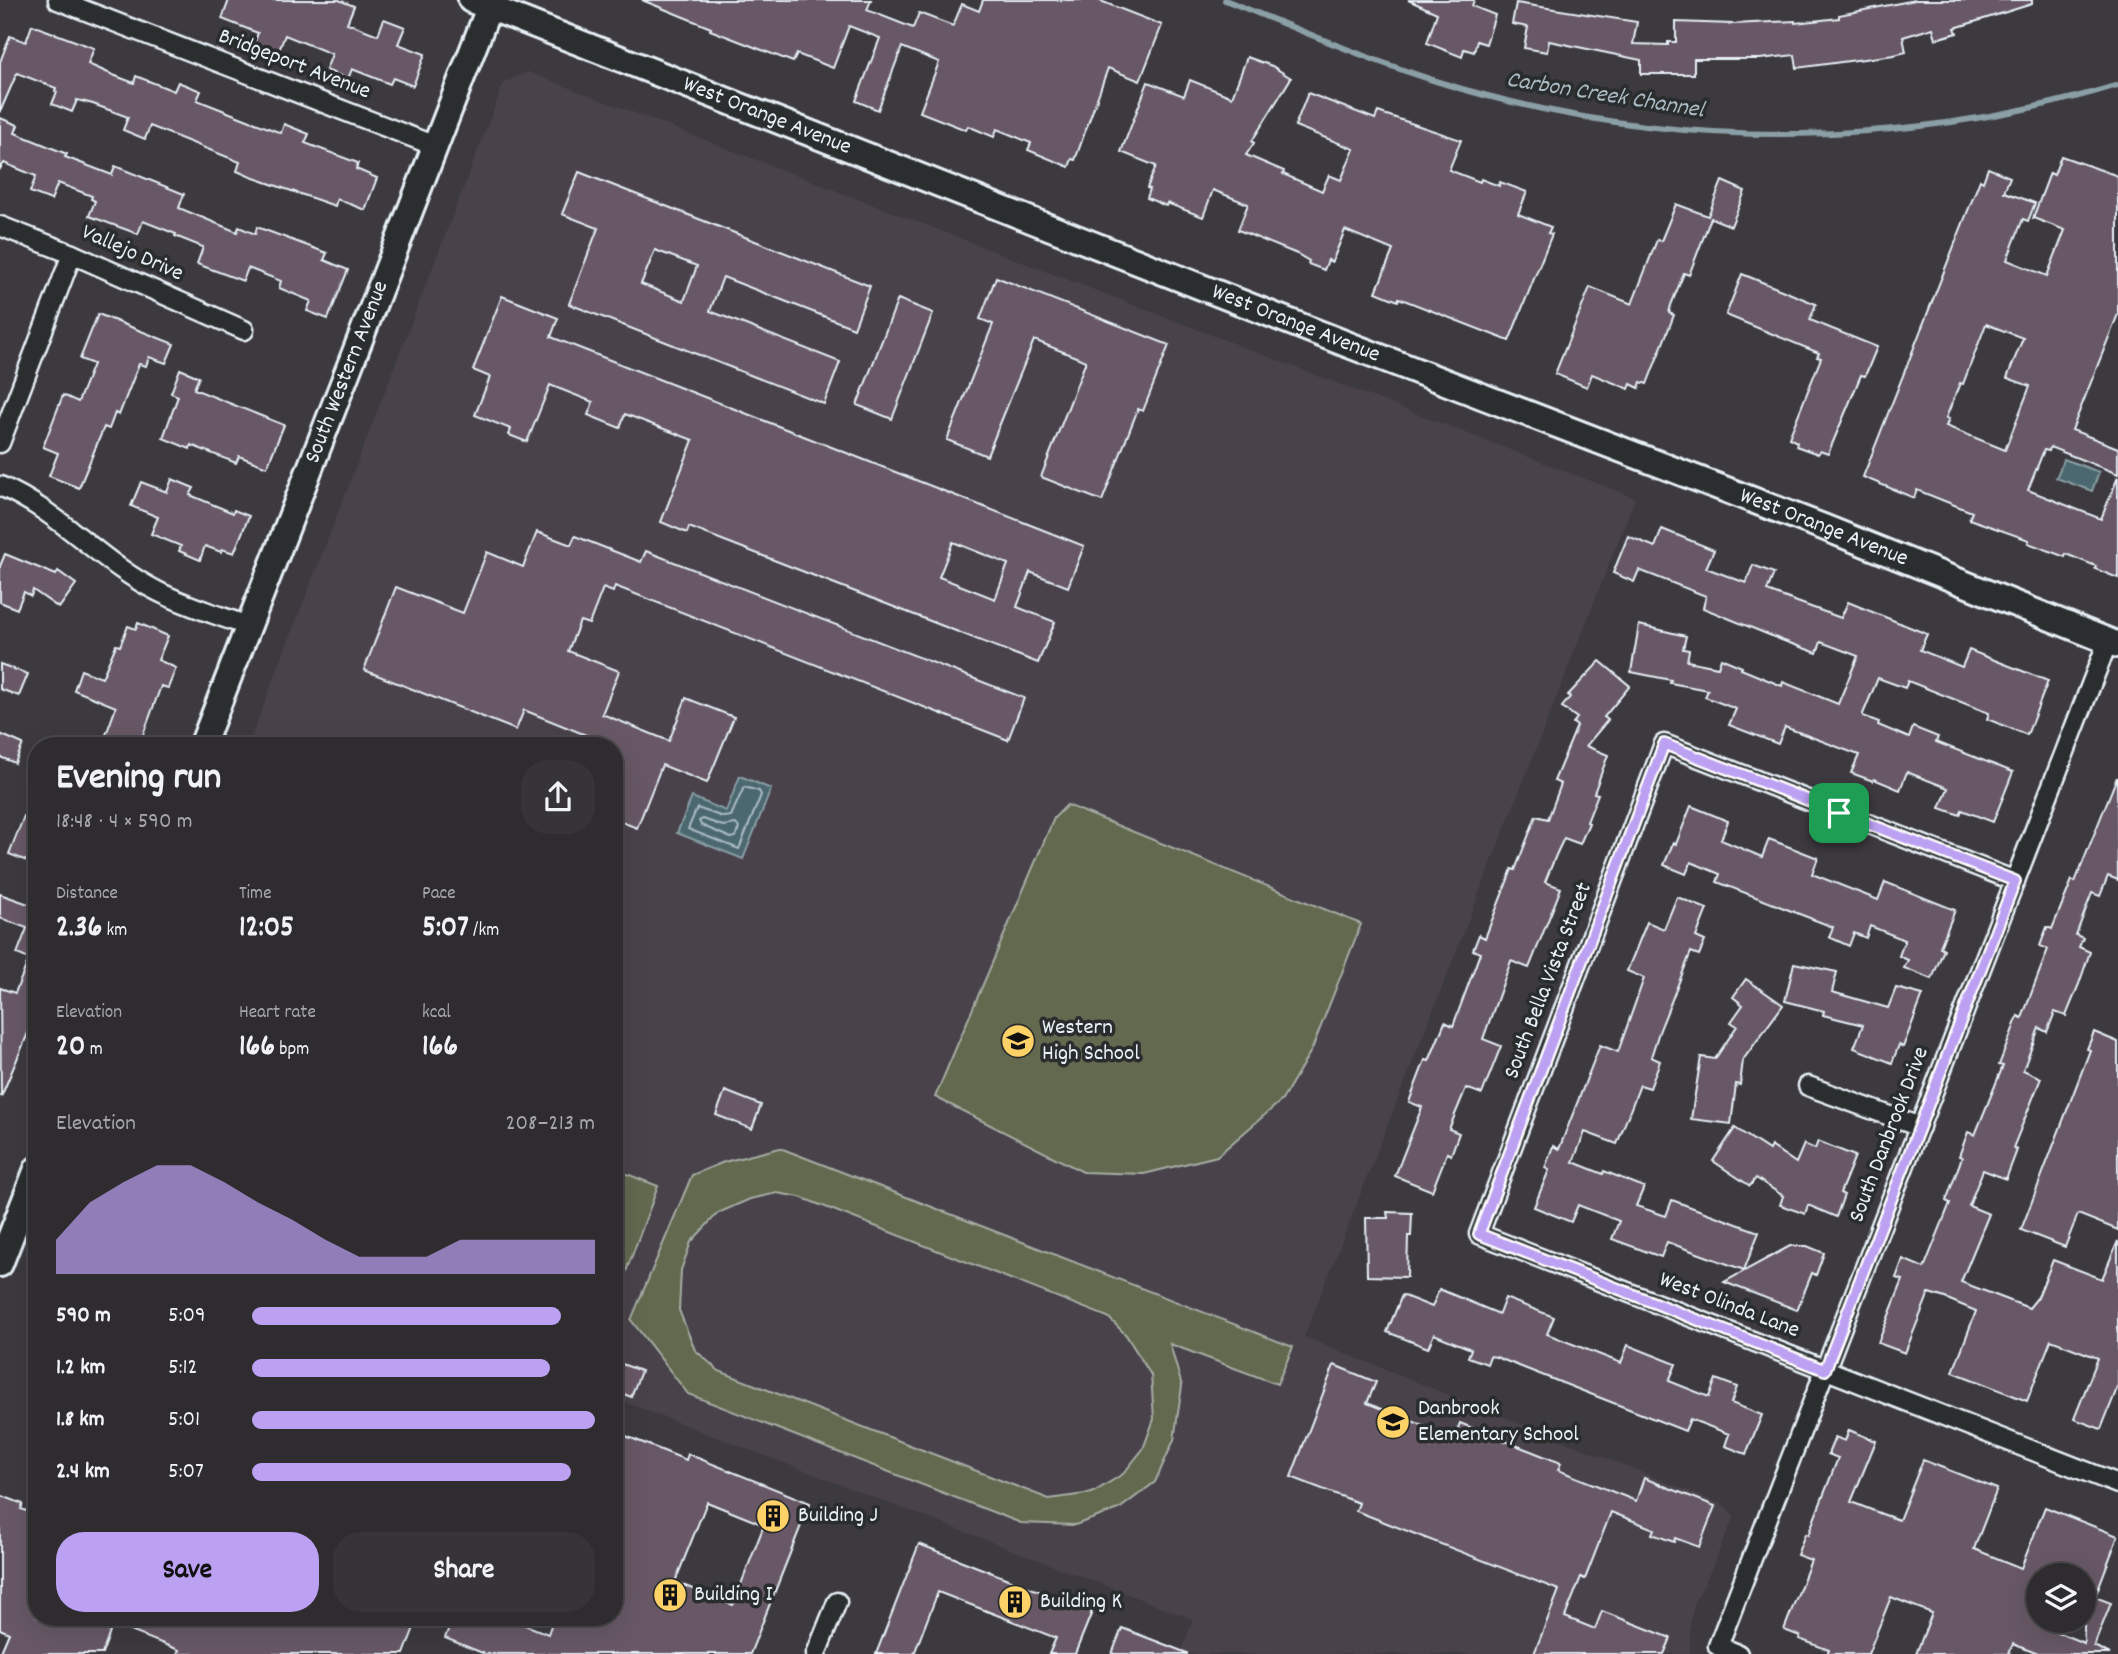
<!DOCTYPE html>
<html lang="en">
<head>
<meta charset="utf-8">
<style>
  body { margin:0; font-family:Dekko,sans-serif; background:#363437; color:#f1f3f6; height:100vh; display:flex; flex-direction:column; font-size:26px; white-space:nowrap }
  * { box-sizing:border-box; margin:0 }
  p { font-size:23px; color:#a7a7aa }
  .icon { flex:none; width:38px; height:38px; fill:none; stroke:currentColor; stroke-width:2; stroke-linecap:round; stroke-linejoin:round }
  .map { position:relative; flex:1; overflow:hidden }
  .side { position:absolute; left:28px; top:737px; width:595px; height:889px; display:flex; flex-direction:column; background:#2e2c2f; border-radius:28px; box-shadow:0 7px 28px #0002,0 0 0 2px #49484b }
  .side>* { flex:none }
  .controls { position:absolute; left:2026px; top:1563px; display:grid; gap:14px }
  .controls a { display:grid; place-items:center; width:70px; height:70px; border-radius:50%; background:#2e2c2f; box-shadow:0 7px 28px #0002,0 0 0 2px #49484b; font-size:35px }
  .pin { position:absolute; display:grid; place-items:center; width:60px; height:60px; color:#fff; margin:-30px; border-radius:14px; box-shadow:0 4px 10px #0006 }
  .round { display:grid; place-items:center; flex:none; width:74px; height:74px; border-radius:28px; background:#363437 }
  .overview { display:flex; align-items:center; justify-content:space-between; height:119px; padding:0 28px }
  h1 { font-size:38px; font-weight:700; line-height:52px }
  .metrics { display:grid; grid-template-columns:repeat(3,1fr); gap:10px; height:119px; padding:7px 28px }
  .metrics div { display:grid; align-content:center }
  .metrics b { font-size:30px; font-weight:700 }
  .metrics small { font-size:19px; font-weight:400 }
  .metrics p { font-size:19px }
  .chart { height:196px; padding:14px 28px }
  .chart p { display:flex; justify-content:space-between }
  .chart svg { width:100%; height:126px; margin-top:7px; fill:#bca0f2; opacity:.7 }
  .button { display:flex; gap:14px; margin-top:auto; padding:14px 28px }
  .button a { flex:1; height:80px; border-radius:28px; background:#bca0f2; color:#111; font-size:28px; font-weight:700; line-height:80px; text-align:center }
  .button a+a { background:#363437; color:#f1f3f6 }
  ul { padding:0 28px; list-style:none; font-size:23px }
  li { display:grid; grid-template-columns:112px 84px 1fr; align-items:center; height:52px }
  li i { height:18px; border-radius:9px; background:#bca0f2 }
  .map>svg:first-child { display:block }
  .built { fill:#4a434b }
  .green { fill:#62694f; stroke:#a5ada4; stroke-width:2; fill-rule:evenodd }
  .water { fill:#4c6870; stroke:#8a9fa6; stroke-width:2 }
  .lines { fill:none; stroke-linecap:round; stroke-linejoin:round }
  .shore { stroke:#aabac2; stroke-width:2 }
  .stream { stroke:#8a9fa6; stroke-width:6 }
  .building { fill:#685966; stroke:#e8f1f8; stroke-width:2; fill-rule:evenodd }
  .street-casing { stroke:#e8f1f8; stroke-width:23 }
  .secondary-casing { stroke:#e8f1f8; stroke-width:30 }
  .street { stroke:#2a2d2e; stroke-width:18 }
  .secondary { stroke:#2a2d2e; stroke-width:24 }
  .route-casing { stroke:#fff; stroke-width:14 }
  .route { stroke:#bca0f2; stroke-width:9 }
  .labels { text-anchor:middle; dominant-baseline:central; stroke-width:7; stroke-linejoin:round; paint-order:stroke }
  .street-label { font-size:23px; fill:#e8f1f8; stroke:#2a2d2e }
  .poi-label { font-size:23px; fill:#e8f1f8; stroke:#2a2d2e; text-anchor:start }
  .water-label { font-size:24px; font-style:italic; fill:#aabac2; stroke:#2a2d2e }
</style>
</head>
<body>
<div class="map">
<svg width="2118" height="1654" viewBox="0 0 2118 1654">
  <rect width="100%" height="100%" fill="#3d3a3f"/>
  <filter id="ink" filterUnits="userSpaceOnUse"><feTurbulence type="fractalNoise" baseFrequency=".0143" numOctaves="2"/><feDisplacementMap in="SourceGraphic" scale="14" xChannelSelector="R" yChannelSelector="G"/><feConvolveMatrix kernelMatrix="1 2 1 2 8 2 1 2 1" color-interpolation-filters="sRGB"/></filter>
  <g filter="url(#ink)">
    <path class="built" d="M528 72 1635 498 1304 1337 1725 1506 1734 1517 1705 1583 1695 1600 1690 1624V1654H1181L1193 1619 614 1398V746H248L504 83Z"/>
    <g class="green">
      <path d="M1067 805 1361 924 1312 1049 1282 1100 1217 1156 1144 1174 1083 1172 935 1097 1054 818Z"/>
      <path d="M780 1148 1293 1347 1277 1384 1170 1344 1182 1386 1174 1440 1155 1482 1119 1509 1075 1525 1021 1523 688 1394 631 1320 692 1175 724 1162ZM777 1193 800 1197 1108 1317 1126 1335 1151 1375 1154 1419 1143 1449 1123 1474 1092 1493 1049 1499 719 1371 695 1350 679 1310 681 1270 691 1242 718 1213 750 1199Z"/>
      <path d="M614 1169 658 1186 614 1304Z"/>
    </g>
    <g class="water">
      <path d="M2064 459 2099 472 2092 491 2056 478Z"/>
      <path d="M740 776 771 789 743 859 677 833 692 797 726 811Z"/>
    </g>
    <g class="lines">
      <g class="shore">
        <path d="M744 787 759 791 761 795 739 849 688 829 697 808 723 817 731 816Z"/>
        <path d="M703 819 723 826 736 824 739 828 735 837 731 838 701 825 699 821Z"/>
      </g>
      <path class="stream" d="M1225 0C1310 34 1395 72 1484 95 1690 150 1914 147 2118 85"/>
    </g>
    <g class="building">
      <path d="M229 0H339L354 6 347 23 378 35 384 19 405 27 398 44 425 54 413 86 393 78 390 84 352 69 348 79 326 70 332 54 285 35 278 53 254 43 258 33 222 19Z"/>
      <path d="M642 0H871L867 10 913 28 919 13 953 26 962 4 979 11 983 0H1098L1162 25 1140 81 1108 68 1075 160 1072 159 1069 167 1028 150 1031 143 997 129 994 137 968 126 966 130 920 112 939 62 902 47 878 110 856 101 880 38 849 26 833 68 797 54 793 62 710 30 711 28Z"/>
      <path d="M1408 0H1474L1472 6 1495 15 1486 44 1477 41 1474 52 1464 49 1462 57 1427 43 1437 13Z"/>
      <path d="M1915 0H2032V4L1955 28 1957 33 1936 39 1933 28 1903 37 1906 52 1894 55 1797 68 1795 55 1760 59H1694V74H1641V60L1549 41 1547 52 1524 48 1528 27 1512 24 1516 3 1637 22 1633 44 1668 45V42H1676V22L1733 24 1795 21V23L1839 18V15Z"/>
      <path d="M32 25 94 48 88 64 113 75 134 83 136 76 174 91 178 82 201 91 197 100 281 133 284 124 309 134 305 143 358 163 356 169 377 178 365 210 337 199 335 206 251 177 237 171 240 162 150 126 145 139 123 130 128 117 93 104 77 100 72 112 52 104 57 92 55 91 56 88 17 73 0 112V62L10 36 26 42Z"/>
      <path d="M1247 57 1272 66 1291 78 1252 141 1254 143 1246 155 1284 171 1283 174 1322 191 1329 175 1341 180 1354 149 1295 126 1308 93 1375 119 1378 112 1461 140 1449 170 1480 182 1481 179 1499 186 1500 182 1527 192 1518 214 1551 227 1548 233 1552 234 1509 341 1399 298 1398 301 1376 292 1393 250 1345 230 1332 262 1328 260 1324 270 1308 264 1309 261 1297 254 1238 230 1248 204 1213 190 1203 217 1167 203 1166 206 1147 198 1150 189 1147 188 1156 166 1121 152 1148 82 1184 96 1190 80 1232 97Z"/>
      <path d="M0 118 18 125 15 133 67 154 65 157 112 175 115 166 184 194 179 208 237 232 239 227 255 234 257 227 327 253 324 260 348 270 328 319 307 311 311 301 279 288 281 281 248 268 243 281 197 264 203 247 175 236 176 234 143 221 138 234 89 216 95 201 91 199 92 196 58 183 51 200 30 192 36 176 4 163 0 169Z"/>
      <path d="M2061 156 2118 176V314L2072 430 2118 448V474L2050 447 2049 451 2044 450 2028 490 2101 519 2118 477V578L2095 569 2096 566 2066 554 2065 557 2028 543 2029 540 1969 519 1972 512 1917 490 1914 498 1863 477 1980 180 1983 182 1988 168 2010 177 2004 192 2035 203 2028 221 2023 219 2007 260 2047 276 2065 230 2033 218 2050 173 2054 175ZM1986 324 2023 338 2007 378 2030 386 2005 450 1946 426 1949 419 1946 418 1960 383 1963 384Z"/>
      <path d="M579 172 870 286 854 328 723 277 710 311 840 362 824 404 569 304 598 228 562 214ZM655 250 697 266 684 301 641 284Z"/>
      <path d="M1722 181 1745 191 1731 226 1711 218 1689 275 1684 273 1671 305 1669 313 1674 315 1647 384 1641 382 1639 388 1631 384 1629 389 1592 374 1587 387 1555 374 1590 287 1632 304 1657 240 1661 241 1676 204 1708 216Z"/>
      <path d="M1742 274 1816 304 1810 320 1877 347 1865 376 1861 375 1828 454 1820 451 1818 454 1796 446 1797 442 1789 438 1821 358 1817 357 1819 353 1726 315Z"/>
      <path d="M996 277 1169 345 1143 411 1138 409 1102 501 1041 477 1086 361 1034 340 987 456 947 440 993 324 980 319Z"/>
      <path d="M502 296 558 318 551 337 1084 546 1068 587 1030 572 1017 607 1055 622 1038 663 689 527 687 533 661 522 693 440 625 414 620 428 588 415 593 402 550 385 527 442 509 435 511 429 475 415 490 377 473 370ZM953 542 1008 564 995 599 939 577Z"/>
      <path d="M898 299 933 313 892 419 857 405Z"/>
      <path d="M98 314 174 344 166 363 149 357 146 366 139 364 119 415 115 413 109 429 104 427 79 488 49 476 58 453 43 447 63 395 78 402 93 364 80 359Z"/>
      <path d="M180 369 199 377 194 389 284 425 267 467 239 456 236 463 191 445 190 449 163 438 178 396 171 393Z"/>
      <path d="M172 479 194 488 190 495 233 513 234 510 249 516 234 553 222 549 221 552 205 546 200 560 179 551 181 546 151 534 158 517 131 506 141 482 167 492Z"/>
      <path d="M1662 529 1714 550 1706 568 1746 583 1753 565 1774 573 1767 591 1841 618 1848 602 1927 634 1920 650 1962 667 1969 650 2048 681 2027 735 1987 719 1989 713 1908 681 1905 688 1878 678 1863 714V716L1879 722 1878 725 1909 738 1913 727 1938 737 1936 742 2013 772 1993 822 1962 810 1960 815 1940 808 1948 788 1907 772 1900 790 1874 779 1873 781 1851 773 1859 755 1785 727 1778 744 1729 725 1736 709 1705 697 1708 690 1670 683 1671 680 1631 672 1639 625 1686 636 1683 649 1689 650 1687 661 1718 667 1721 658 1742 667 1741 669 1782 686 1783 682 1838 704 1858 656 1821 642 1817 653 1784 641 1703 608 1706 596 1639 570 1634 582 1613 573 1628 536 1655 547Z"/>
      <path d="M537 532 571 545 575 536 641 562 646 551 1024 698 1008 740 615 586 613 592 603 588 589 624 580 621 568 651 619 671 602 714 669 741 686 698 734 717 707 783 662 765 637 828 614 819V746H587L591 737 524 710 516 730 364 670 396 587 463 613 487 552 523 567Z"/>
      <path d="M5 554 56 575 58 571 76 584 59 608 33 590 31 596 24 592 17 609 0 602V566Z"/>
      <path d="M138 623 168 636 158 660 176 668 168 688 161 686 139 746H102L116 707 74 690 81 670 102 678 116 645 120 646 128 626 136 629Z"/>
      <path d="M1600 661 1630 686 1604 717 1608 720 1586 746 1608 755 1594 793 1598 794 1587 822 1589 823 1580 844 1564 838 1556 855 1545 882 1561 888 1529 968 1511 961 1483 1039 1501 1046 1482 1094 1466 1088 1449 1129 1459 1133 1451 1155 1447 1153 1432 1191 1395 1176 1422 1107 1409 1102 1425 1060 1429 1061 1445 1022 1453 1026 1480 953 1473 950 1479 935 1485 938 1512 869 1515 870 1536 816 1548 819 1561 784 1554 781 1577 726 1573 723 1577 718 1562 707 1570 697 1568 695Z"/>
      <path d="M0 664 28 674 19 696 0 689Z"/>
      <path d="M0 734 23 744 15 763 0 757Z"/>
      <path d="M2117 777 2118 880 2108 876 2100 896 2092 893 2076 935 2083 938 2079 947 2090 952 2079 984 2066 1016 2055 1012 2047 1032 2039 1028 2023 1070 2041 1078 2013 1148 2017 1150 2006 1179 1983 1170 1969 1206 1989 1214 1961 1282 2029 1308 2038 1297 2053 1260 2102 1279 2118 1241V1386L2101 1429 2074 1419 2098 1358 2051 1340 2027 1401 1979 1382 1953 1372 1976 1311 1945 1298 1929 1293 1905 1353 1878 1343 1903 1280 1896 1278 1903 1259 1924 1268 1950 1203 1946 1201 1962 1157 1959 1156 1968 1132 1975 1135 2003 1066 1999 1065 2018 1016 2022 1018 2048 949 2040 946 2047 927 2052 929 2072 880 2075 882Z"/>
      <path d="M36 786H37V865L9 854Z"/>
      <path d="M1691 806 1728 821 1721 840 1762 857 1769 839 1818 858 1812 874 1878 900 1885 882 1955 910 1940 947 1944 949 1932 979 1904 968 1908 960 1899 956 1905 940 1870 926 1866 938 1854 933 1849 946 1829 937 1833 927 1717 882 1720 874 1691 862 1686 874 1664 865 1673 843 1676 844Z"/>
      <path d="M0 894 37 907V1012L1 1097 0 988 15 993 29 959 17 954 27 928 0 918Z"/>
      <path d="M1677 897 1707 909 1696 937 1705 941 1699 955 1691 952 1659 1032 1651 1057 1660 1061 1650 1088 1640 1085 1617 1144 1585 1132 1573 1162 1603 1174 1604 1171 1644 1187 1636 1206 1666 1216 1672 1200 1759 1232 1744 1270 1667 1242 1661 1257 1612 1239 1619 1221 1578 1205 1571 1222 1534 1207 1549 1170 1545 1168 1553 1146 1559 1149 1600 1045 1618 1052 1644 978 1627 971 1647 922 1664 929Z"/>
      <path d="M1794 963 1837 972 1832 992 1888 1008 1896 988 1923 995 1903 1047 1899 1045 1892 1063 1854 1048 1863 1025 1823 1015 1824 1011 1785 1001Z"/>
      <path d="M1746 979 1783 1005 1743 1060 1740 1085 1736 1084 1731 1124 1691 1119 1701 1057 1715 1059 1737 1026 1731 1022 1743 1005 1733 997Z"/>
      <path d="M2094 1032 2118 1042V1230L2078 1214 2065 1247 2021 1230 2090 1050 2087 1049Z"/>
      <path d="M725 1091 761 1105 752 1129 716 1115Z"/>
      <path d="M1735 1128 1769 1150 1771 1146 1796 1163 1804 1144 1815 1149 1818 1141 1855 1156 1840 1193 1844 1195 1836 1217 1808 1205 1805 1214 1780 1205 1783 1196 1756 1178 1750 1186 1713 1161Z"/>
      <path d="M1387 1212 1412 1213 1411 1236H1408L1407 1277 1367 1276 1366 1218H1388Z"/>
      <path d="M1790 1246H1807L1824 1253 1816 1275 1812 1273 1797 1310 1724 1282Z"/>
      <path d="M1439 1289 1499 1314 1505 1298 1554 1317 1547 1334 1621 1363 1628 1345 1676 1364 1669 1381 1709 1397 1716 1379 1737 1387 1731 1403 1762 1415 1746 1454 1725 1446 1729 1434 1690 1419 1685 1431 1496 1357 1490 1356 1487 1364 1468 1357 1471 1349 1434 1334 1428 1348 1387 1332 1402 1295 1432 1307Z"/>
      <path d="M614 1361 641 1371 631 1397 614 1390Z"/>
      <path d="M1334 1365 1376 1382 1367 1403 1454 1438 1460 1423 1561 1463 1558 1470 1636 1501 1644 1478 1715 1506 1699 1547 1675 1538 1674 1542 1652 1534 1654 1529 1611 1512 1585 1579 1581 1577 1565 1617 1595 1629 1602 1611 1671 1638 1664 1654H1534L1559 1590 1356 1511 1359 1503 1291 1477Z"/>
      <path d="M1849 1430 1876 1441 1851 1502 1882 1514 1899 1520 1923 1460 1997 1489 1974 1549 2021 1568 2045 1507 2118 1536 2095 1597 2111 1603 2094 1646 2110 1654H2038L2013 1644 2009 1654H1916L1932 1613 1891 1597 1868 1654H1827L1829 1650 1799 1639 1800 1636 1784 1630 1811 1560 1797 1555 1805 1534 1808 1535 1838 1458 1828 1454 1835 1437 1845 1441ZM2039 1575H2084V1643L2039 1625Z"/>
      <path d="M626 1436 686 1460 688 1454 810 1503 750 1654H485L445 1638 453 1617H505L548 1634 554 1617H614V1464ZM707 1502 764 1525 733 1605 675 1582Z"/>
      <path d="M0 1495 23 1504 21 1509 37 1515V1617H418L404 1654H177L179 1650 113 1624 102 1654H0L9 1633 0 1629Z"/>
      <path d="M919 1544 1092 1612 1075 1654H1049L1056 1638 938 1592 914 1654H876Z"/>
      <path d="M1122 1628 1187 1653V1654H1112Z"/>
    </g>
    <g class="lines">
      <g class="street-casing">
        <g id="street">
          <path d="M58 0 435 146"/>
          <path d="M0 226 72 254 244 330"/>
          <path d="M0 443 72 254"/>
          <path d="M0 486C58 510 101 563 157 591 186 606 218 615 248 626"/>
          <path d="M2015 881 1664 744 1479 1234 2118 1484"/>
          <path d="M1808 1086 1920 1127"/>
          <path d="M816 1654 837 1602"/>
          <path d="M1738 1654 1718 1646 2108 641"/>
        </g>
      </g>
      <g class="secondary-casing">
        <g id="secondary">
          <path id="s1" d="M471 0 1349 345 1823 527 2118 645"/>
          <path id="s2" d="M202 746 492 0"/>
          <path d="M0 1264 37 1169"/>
        </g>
      </g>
      <use href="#street" class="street"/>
      <use href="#secondary" class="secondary"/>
    </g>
  </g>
  <g class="lines" filter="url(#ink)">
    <g class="route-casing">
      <path id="route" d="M1664 744 2015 881 1825 1370 1479 1234Z"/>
    </g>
    <use href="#route" class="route"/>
  </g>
  <defs>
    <g id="school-disc" transform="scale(1.75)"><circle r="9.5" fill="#ffd166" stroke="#2a2d2e"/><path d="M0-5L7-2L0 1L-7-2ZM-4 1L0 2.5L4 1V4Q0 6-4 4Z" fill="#111"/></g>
    <g id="building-disc" transform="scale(1.75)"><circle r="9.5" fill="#ffd166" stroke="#2a2d2e"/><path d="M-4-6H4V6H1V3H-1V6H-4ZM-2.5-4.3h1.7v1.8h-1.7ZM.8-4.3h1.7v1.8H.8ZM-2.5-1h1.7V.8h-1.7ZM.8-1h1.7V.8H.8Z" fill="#111"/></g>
  </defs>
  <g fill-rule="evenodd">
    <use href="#school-disc" x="1018" y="1041"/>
    <use href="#school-disc" x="1393" y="1422"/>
    <use href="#building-disc" x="773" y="1516"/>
    <use href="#building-disc" x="670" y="1595"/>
    <use href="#building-disc" x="1015" y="1602"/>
  </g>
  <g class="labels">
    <g class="street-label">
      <text transform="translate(294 65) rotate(21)">Bridgeport Avenue</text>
      <text stroke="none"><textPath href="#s1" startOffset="318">West Orange Avenue</textPath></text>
      <text transform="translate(132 254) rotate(24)">Vallejo Drive</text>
      <text stroke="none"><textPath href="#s1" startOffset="886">West Orange Avenue</textPath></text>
      <text stroke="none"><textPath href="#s2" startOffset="401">South Western Avenue</textPath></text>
      <text stroke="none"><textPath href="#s1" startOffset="1452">West Orange Avenue</textPath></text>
      <text transform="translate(1549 981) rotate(-69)">South Bella Vista Street</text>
      <text transform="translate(1890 1135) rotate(-69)">South Danbrook Drive</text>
      <text transform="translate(1729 1306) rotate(21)">West Olinda Lane</text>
    </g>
    <g class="poi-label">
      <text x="1042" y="1028">Western<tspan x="1042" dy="26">High School</tspan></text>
      <text x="1418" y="1409">Danbrook<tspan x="1418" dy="26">Elementary School</tspan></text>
      <text x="798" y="1516">Building J</text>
      <text x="694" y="1595">Building I</text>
      <text x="1040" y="1602">Building K</text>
    </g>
    <g class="water-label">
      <text transform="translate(1605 96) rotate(9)">Carbon Creek Channel</text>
    </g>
  </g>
</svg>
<div class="controls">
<a><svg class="icon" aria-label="layers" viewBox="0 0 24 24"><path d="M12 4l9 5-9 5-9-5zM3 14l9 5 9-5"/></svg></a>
</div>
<div class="pin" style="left:1839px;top:813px;background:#1e9e55"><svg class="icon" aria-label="arrive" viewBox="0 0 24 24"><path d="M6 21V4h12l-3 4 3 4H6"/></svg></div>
<section class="side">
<div class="overview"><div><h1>Evening run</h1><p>18:48 · 4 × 590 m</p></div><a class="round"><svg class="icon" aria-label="share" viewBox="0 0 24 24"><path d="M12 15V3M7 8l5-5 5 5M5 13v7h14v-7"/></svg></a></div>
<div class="metrics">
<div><p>Distance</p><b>2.36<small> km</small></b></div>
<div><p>Time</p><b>12:05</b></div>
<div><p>Pace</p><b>5:07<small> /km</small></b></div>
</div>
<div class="metrics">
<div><p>Elevation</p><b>20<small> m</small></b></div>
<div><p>Heart rate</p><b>166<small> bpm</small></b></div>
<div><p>kcal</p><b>166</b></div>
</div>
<div class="chart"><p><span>Elevation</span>208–213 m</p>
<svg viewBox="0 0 160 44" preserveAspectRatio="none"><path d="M0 44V32L10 19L20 12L30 6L40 6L50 12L60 19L70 25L80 32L90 38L100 38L110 38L120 32L130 32L140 32L150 32L160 32V44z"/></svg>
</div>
<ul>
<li><b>590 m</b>5:09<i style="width:90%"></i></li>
<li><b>1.2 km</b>5:12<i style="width:87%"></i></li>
<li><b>1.8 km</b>5:01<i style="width:100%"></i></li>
<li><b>2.4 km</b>5:07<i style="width:93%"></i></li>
</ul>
<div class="button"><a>Save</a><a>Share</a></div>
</section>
</div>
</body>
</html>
